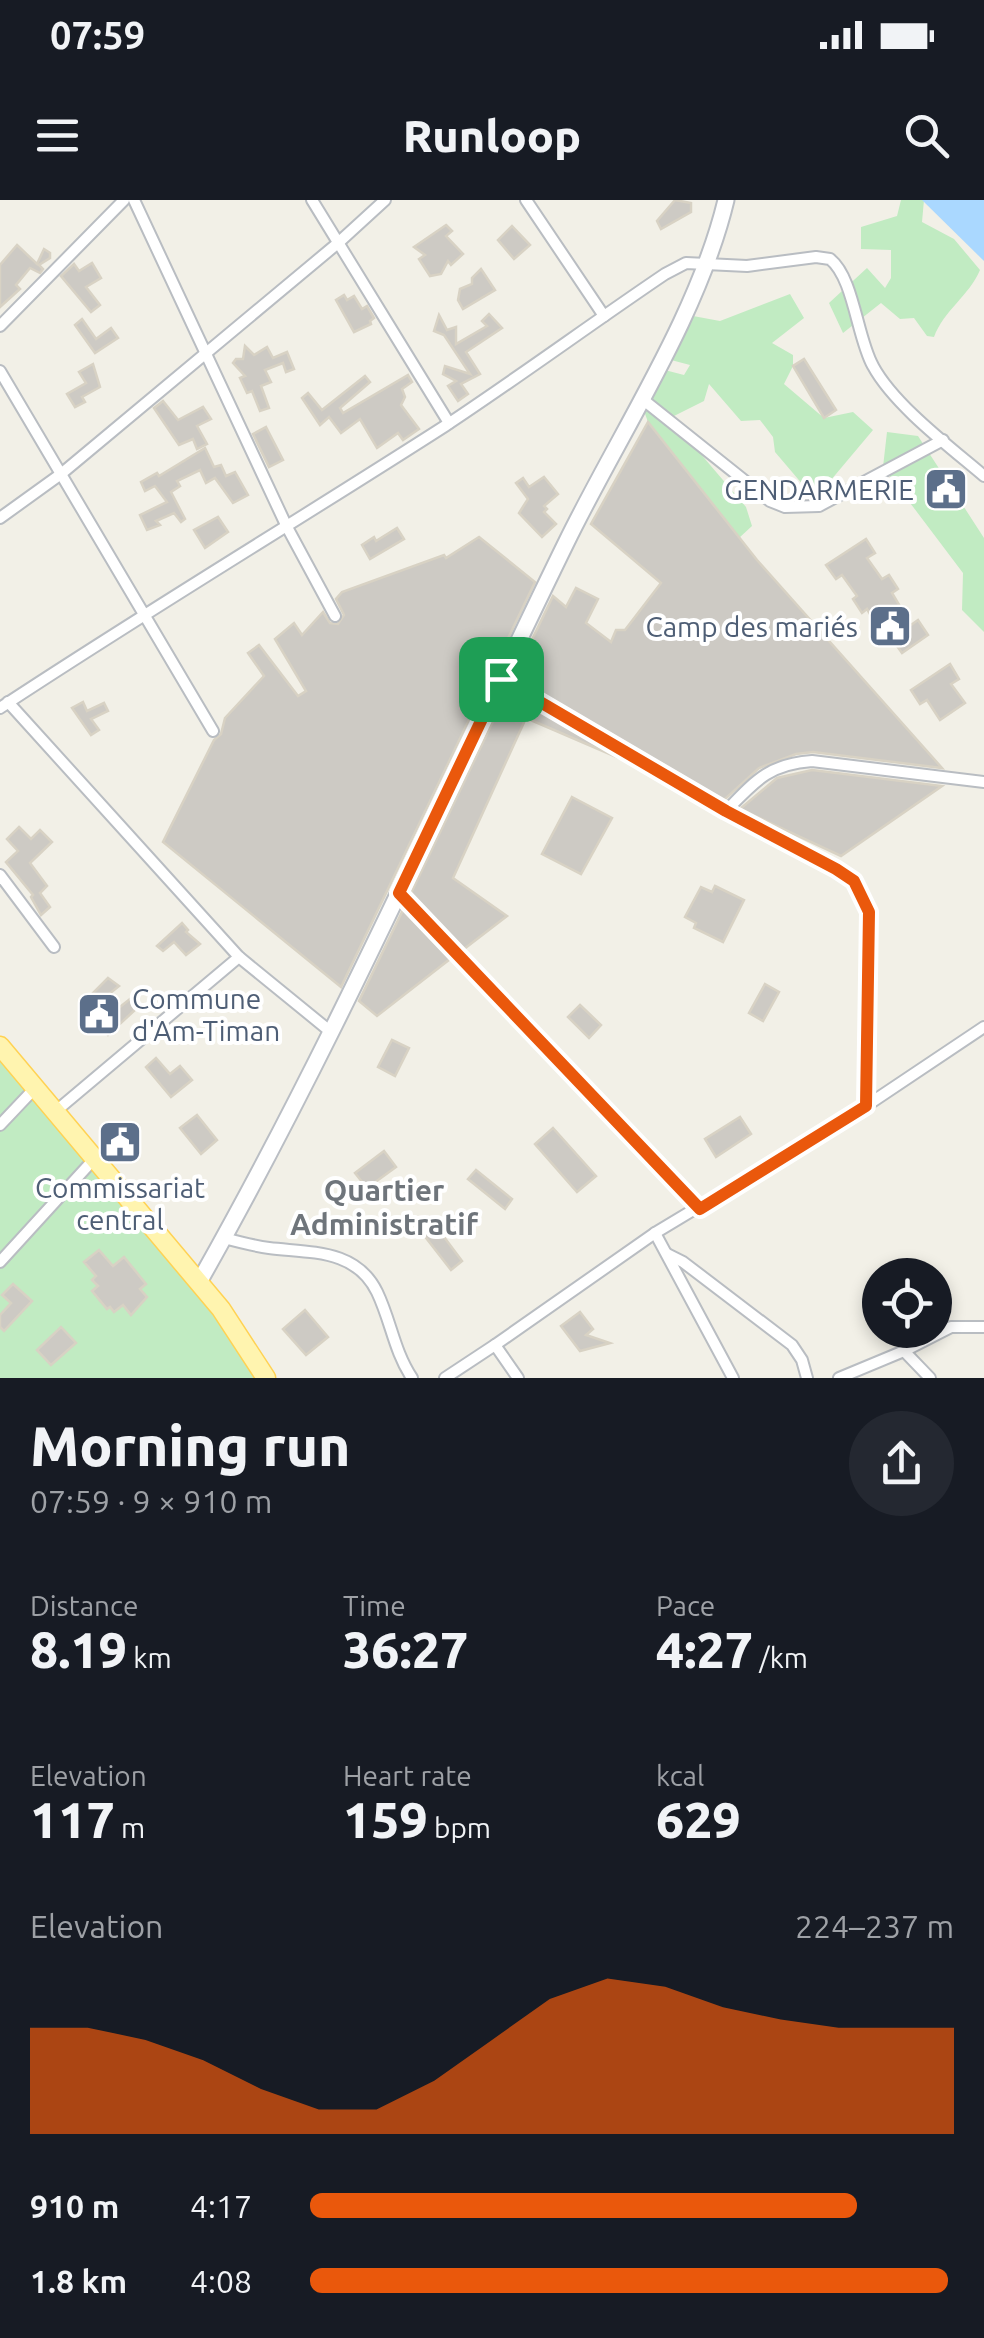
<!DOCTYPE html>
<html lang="en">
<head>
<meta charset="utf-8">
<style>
  body { margin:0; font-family:Ubuntu,sans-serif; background:#242831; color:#f1f3f6; height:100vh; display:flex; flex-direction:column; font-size:38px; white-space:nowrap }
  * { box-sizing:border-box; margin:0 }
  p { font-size:32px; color:#9ea1a6 }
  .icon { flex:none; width:55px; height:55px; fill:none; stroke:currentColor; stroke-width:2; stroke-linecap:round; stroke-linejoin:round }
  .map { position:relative; height:1178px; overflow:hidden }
  .drawer { display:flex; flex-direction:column; background:#171b24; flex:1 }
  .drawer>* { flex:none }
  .buttons { position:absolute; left:862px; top:1058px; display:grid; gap:20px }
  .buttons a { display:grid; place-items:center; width:90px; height:90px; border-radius:50%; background:#171b24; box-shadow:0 5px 15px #0003; font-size:50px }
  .pin { position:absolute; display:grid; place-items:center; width:85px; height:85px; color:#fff; margin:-42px; border-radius:20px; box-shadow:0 5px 15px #0006 }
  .round { display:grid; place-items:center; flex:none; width:105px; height:105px; border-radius:52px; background:#242831 }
  .overview { display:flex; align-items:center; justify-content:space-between; height:170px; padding:0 30px }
  h1 { font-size:55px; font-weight:800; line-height:75px }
  .stats { display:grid; grid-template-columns:repeat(3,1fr); gap:15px; height:170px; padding:10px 30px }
  .stats div { display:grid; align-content:center }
  .stats b { font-size:50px; font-weight:800 }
  .stats small { font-size:28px; font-weight:400 }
  .stats p { font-size:28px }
  .chart { height:280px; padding:20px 30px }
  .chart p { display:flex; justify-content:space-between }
  .chart svg { width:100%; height:180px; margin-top:10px; fill:#ea580c; opacity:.7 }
  ul { padding:0 30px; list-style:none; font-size:32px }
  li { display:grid; grid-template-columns:160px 120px 1fr; align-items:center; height:75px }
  li i { height:25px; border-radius:12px; background:#ea580c }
  .status { display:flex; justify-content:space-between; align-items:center; height:70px; padding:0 50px; background:#171b24; direction:ltr }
  .status svg { height:28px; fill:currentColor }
  header { display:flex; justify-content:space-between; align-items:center; height:130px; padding:0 30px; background:#171b24; font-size:45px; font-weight:800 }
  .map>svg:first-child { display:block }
  .green { fill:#c1ebc2 }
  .water { fill:#aad8ff }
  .building { fill:#cdcac4; stroke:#d8d2c4; stroke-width:2.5 }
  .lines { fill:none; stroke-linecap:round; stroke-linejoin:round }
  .minor-casing { stroke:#b9bdc2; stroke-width:14 }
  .secondary-casing { stroke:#babec4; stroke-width:19 }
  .primary-casing { stroke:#ffd253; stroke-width:21 }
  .minor { stroke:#fff; stroke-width:10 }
  .secondary { stroke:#fff; stroke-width:15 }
  .primary { stroke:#fff4af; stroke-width:18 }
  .route-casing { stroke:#fff; stroke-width:20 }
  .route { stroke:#ea580c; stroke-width:12 }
  .labels { text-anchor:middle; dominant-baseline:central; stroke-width:8; stroke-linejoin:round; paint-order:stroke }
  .service-label { font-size:28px; fill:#4e5e75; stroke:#fff; text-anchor:end }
  .neighbourhood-label { font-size:30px; font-weight:bold; fill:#6f757b; stroke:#fff }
</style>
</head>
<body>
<div class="status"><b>07:59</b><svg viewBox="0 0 49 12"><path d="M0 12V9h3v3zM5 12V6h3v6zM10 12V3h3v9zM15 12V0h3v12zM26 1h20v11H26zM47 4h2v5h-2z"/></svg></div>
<header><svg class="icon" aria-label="menu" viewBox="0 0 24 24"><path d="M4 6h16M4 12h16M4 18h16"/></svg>Runloop<svg class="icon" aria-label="search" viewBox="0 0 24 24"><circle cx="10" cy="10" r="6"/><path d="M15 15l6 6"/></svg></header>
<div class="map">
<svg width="984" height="1178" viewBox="0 0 984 1178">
  <rect width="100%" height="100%" fill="#f2f0e7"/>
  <g class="green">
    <path d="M901 0H924L922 22 954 39 980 70C969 96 944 110 934 137L927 136 914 118 900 119 881 103 843 133 829 103 867 68 885 88 891 78V50L861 49V27L897 16Z"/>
    <path d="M790 94 804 118 772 143 793 155V166L784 184 824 218 853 212 873 230 815 299 775 252 773 237 760 220 741 221 709 184 704 201 670 218 746 307 752 326 739 338 648 222 639 197 657 168 684 175 690 165 671 160 668 129 693 116 720 121Z"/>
    <path d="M887 232 918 236 984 338V432L962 410 963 373 883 267Z"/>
    <path d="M0 846 199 1082 263 1178H0Z"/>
  </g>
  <path class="water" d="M922 0H984V61Z"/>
  <g class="building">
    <path d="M675 0 691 3V12L661 29 657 21Z"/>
    <path d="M446 25 452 31 446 36 463 54 451 65 448 61 441 74 430 76 419 59 425 55 414 47Z"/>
    <path d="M512 26 530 45 514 59 498 40Z"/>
    <path d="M17 45 37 64 44 49 50 53V58L39 65 43 69 40 73 30 68 16 85 20 89 0 107V65Z"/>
    <path d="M92 63 101 78 86 87 100 105 91 112 61 76 74 64 79 71Z"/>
    <path d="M481 69 495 90 463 109 458 100 460 89 472 84V78Z"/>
    <path d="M344 95 347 100 354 96 362 109 367 106 374 118 370 121 371 124 354 132 336 100Z"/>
    <path d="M489 114 502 128 466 152 480 174 461 184 468 194 458 201 448 186 456 181 443 174 445 166 470 174 444 135 434 131 439 115 447 130 456 127V144L487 126 482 121Z"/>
    <path d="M82 119 96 139 111 128 118 138 95 153 75 125Z"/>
    <path d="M245 146 254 155 267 147 273 158 287 152 294 169 286 172 283 163 265 170 271 182 261 186 269 208 260 211 252 191 247 193 240 178 245 176 233 163 236 159H243Z"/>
    <path d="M804 159 836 210 824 218 793 166Z"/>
    <path d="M93 164 100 187 82 197 85 202 75 207 67 194 86 183 79 172Z"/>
    <path d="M408 175 412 182 402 189 405 197 401 205 419 229 403 240 398 233 377 248 360 219 341 233 329 217 320 225 302 198 308 193 322 210 365 176 370 182 340 208 343 213Z"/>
    <path d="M163 201 178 220 203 207 211 219 197 226 207 244 197 249 193 239 179 245 154 208Z"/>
    <path d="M648 222 757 360 942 568 813 552 796 554 759 568 724 600 514 477 553 396 566 407 576 388 598 399 586 423 611 442 616 430H625L661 383 591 324Z"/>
    <path d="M266 227 283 260 269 267 253 234Z"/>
    <path d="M205 248 214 267 221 265 226 276 235 272 248 295 233 303 215 278 206 283 200 270 177 281 180 286 171 292 185 319 181 322 174 313 156 321 160 325 147 330 140 315 167 302 155 286 145 291 141 282 157 273 159 276Z"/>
    <path d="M544 277 558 294 544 306 547 309 544 312 556 324 542 337 519 313 528 299 516 283 523 278 529 287Z"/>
    <path d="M218 317 228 332 205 348 194 330Z"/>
    <path d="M397 328 404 339 370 359 362 345 374 337 376 341Z"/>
    <path d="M479 337 535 382 341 787 163 642 214 540 221 534 225 518 264 476 248 453 259 445 298 496 306 491 275 439 294 423 302 435 323 412 330 423 338 424 344 415 336 399 342 392 444 355 446 358Z"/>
    <path d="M866 339 875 353 867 358 882 379 889 375 898 389 892 393 911 425 918 420 928 435 902 453 883 426 878 429 867 409 862 413 853 399 857 396 842 375 836 379 826 365Z"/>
    <path d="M950 464 959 479 951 484 965 503 940 520 927 500 920 504 911 490Z"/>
    <path d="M507 492 619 558 526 518 453 678 507 716 464 749 411 693Z"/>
    <path d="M83 502 87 511 104 503 108 511 91 519 99 530 91 535 72 508Z"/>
    <path d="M812 570 942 586 841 656 740 609 777 578Z"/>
    <path d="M572 597 612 618 581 674 542 654Z"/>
    <path d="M19 627 31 639 40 630 52 642 30 663 47 686 40 693 50 707 41 715 31 697 33 695 6 662 18 651 7 639Z"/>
    <path d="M715 686 744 700 723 742 694 728 696 723 685 717 701 687 712 692Z"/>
    <path d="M403 710 450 759 377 816 359 801Z"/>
    <path d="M182 723 188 730 186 732 200 744 186 755 174 742 163 751 157 746Z"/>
    <path d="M108 778 119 786 99 802 111 814 130 799 137 808 108 835 82 804Z"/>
    <path d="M765 784 779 792 763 821 749 813Z"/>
    <path d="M580 805 601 825 589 838 568 817Z"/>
    <path d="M392 840 409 848 395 876 378 867Z"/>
    <path d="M156 858 170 874 180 866 192 880 171 897 146 867Z"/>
    <path d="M197 915 217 940 201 954 180 928Z"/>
    <path d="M740 917 751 934 716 957 705 939Z"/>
    <path d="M553 928 596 976 577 992 535 944Z"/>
    <path d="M384 951 396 967 367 988 355 973Z"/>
    <path d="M476 970 512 999 505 1009 468 979Z"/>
    <path d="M435 1025 462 1061 451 1070 423 1034Z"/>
    <path d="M99 1050 113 1066 124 1057 146 1084 140 1089 147 1097 131 1115 123 1105 114 1112 110 1107 107 1109 92 1091 98 1086 92 1080 96 1076 84 1062Z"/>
    <path d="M13 1084 32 1101 4 1131 0 1127V1115L11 1103 2 1095Z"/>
    <path d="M305 1110 328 1137 306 1155 283 1129Z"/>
    <path d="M580 1112 593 1129 586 1135 610 1143 580 1151 561 1126Z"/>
    <path d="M61 1127 76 1143 51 1165 37 1150Z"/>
  </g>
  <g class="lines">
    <g class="minor-casing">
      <g id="minor">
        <path d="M134 0 287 327 335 416"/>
        <path d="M312 0 449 223"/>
        <path d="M526 0 604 116"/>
        <path d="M0 126 124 0"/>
        <path d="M0 171 213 531"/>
        <path d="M641 198 770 301 785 307 819 306 943 240"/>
        <path d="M0 318 61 274 338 43 385 0"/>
        <path d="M501 479 726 611 855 681 869 712 866 906"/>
        <path d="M8 502 239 757 331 832"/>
        <path d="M0 508C147 411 297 321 445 226 519 177 591 124 665 74L686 63 747 66 816 57 830 59C854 78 857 138 873 166 894 205 950 247 984 276"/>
        <path d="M726 611C755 581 769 564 812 561L984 582"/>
        <path d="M0 675 54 747"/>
        <path d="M399 693 699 1009"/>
        <path d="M56 911 239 757"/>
        <path d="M0 925 36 887"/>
        <path d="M655 1033 733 1178"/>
        <path d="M224 1038C239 1042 254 1046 269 1048 311 1053 356 1049 377 1092 391 1121 394 1151 412 1178"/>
        <path d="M667 1054 683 1062 792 1145 802 1160 807 1178"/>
        <path d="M0 1062 95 958"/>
        <path d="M904 1151 930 1178"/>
        <path d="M445 1178 495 1145"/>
        <path d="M518 1178 495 1145 655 1033 866 906 984 827"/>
        <path d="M839 1178 904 1151 951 1127H984"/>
      </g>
    </g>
    <g class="secondary-casing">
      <path id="secondary" d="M199 1082C335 842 445 590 566 343 619 234 698 117 726 0"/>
    </g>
    <g class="primary-casing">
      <path id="primary" d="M0 846 221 1109 266 1178"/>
    </g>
    <use href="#minor" class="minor"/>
    <use href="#secondary" class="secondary"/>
    <use href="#primary" class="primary"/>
  </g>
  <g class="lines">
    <g class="route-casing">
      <path id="route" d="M501 479 726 611 836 669 854 681 869 712 866 906 700 1009 399 693Z"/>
    </g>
    <use href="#route" class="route"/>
  </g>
  <defs>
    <g id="civic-square" transform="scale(2.25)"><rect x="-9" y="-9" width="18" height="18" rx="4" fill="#5c6f8a" stroke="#fff"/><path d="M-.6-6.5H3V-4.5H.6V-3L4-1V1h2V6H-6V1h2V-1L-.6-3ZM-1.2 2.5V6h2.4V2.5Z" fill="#fff"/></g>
  </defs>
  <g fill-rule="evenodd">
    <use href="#civic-square" x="946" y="289"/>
    <use href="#civic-square" x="890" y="426"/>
    <use href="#civic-square" x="99" y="814"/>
    <use href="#civic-square" x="120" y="942"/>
  </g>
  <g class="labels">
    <g class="service-label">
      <text x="914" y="289">GENDARMERIE</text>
      <text x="858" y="426">Camp des mariés</text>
      <text x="132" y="798" text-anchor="start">Commune<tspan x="132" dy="32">d'Am-Timan</tspan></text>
      <text x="120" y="987" text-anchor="middle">Commissariat<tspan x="120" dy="32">central</tspan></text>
    </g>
    <g class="neighbourhood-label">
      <text x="384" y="990">Quartier<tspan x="384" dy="34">Administratif</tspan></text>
    </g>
  </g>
</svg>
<div class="buttons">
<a><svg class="icon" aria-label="locate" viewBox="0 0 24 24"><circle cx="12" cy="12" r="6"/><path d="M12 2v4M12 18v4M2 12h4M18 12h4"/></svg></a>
</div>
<div class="pin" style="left:501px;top:479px;background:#1e9e55"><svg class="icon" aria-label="arrive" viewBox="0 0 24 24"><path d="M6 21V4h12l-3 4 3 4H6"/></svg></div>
</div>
<section class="drawer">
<div class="overview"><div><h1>Morning run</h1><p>07:59 · 9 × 910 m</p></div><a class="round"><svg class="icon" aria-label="share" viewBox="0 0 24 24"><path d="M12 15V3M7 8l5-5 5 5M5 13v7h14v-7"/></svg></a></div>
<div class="stats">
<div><p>Distance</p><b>8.19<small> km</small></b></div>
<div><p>Time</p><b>36:27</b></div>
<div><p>Pace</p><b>4:27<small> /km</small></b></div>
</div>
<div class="stats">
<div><p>Elevation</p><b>117<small> m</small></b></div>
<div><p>Heart rate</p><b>159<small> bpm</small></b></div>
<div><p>kcal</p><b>629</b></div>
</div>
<div class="chart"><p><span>Elevation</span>224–237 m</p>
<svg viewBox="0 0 160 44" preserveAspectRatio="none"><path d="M0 44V18L10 18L20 21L30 26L40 33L50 38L60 38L70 31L80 21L90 11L100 6L110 8L120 13L130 16L140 18L150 18L160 18V44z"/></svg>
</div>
<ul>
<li><b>910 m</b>4:17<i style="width:85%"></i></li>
<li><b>1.8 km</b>4:08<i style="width:99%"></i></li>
</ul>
</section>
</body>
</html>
